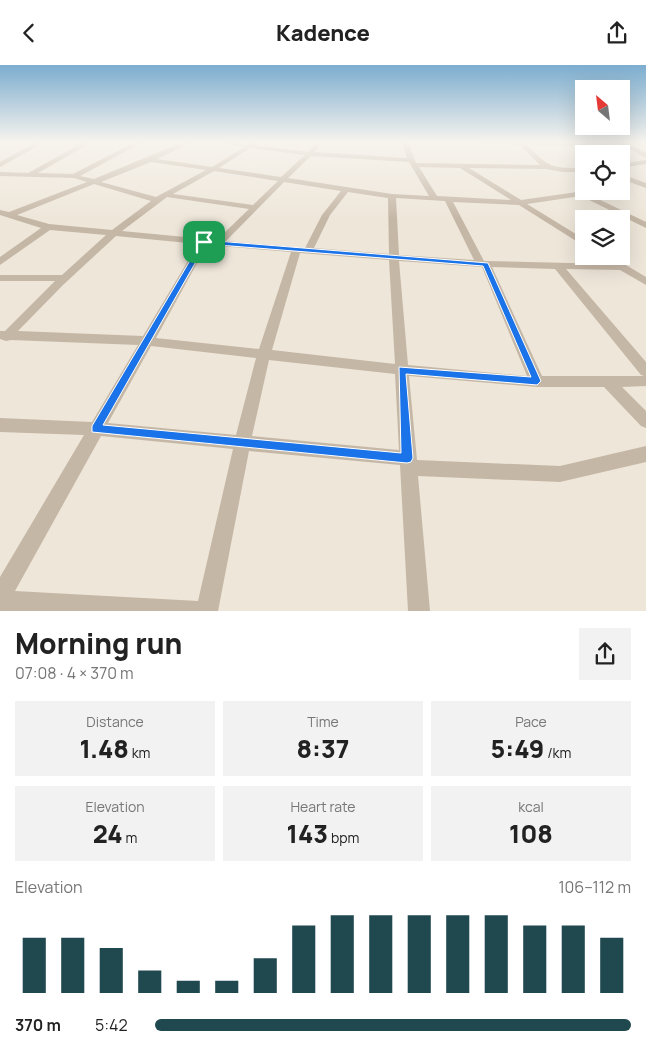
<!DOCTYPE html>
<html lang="en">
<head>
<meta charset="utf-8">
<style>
  body { margin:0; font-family:Manrope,sans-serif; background:#f2f2f2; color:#222; height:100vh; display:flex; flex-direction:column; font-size:19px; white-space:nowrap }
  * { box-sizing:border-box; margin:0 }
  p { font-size:16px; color:#767676 }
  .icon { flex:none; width:28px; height:28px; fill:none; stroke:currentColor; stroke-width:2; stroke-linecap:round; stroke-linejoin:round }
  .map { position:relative; height:546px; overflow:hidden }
  .details { display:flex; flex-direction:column; background:#fff; flex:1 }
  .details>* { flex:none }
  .needle { width:32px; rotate:332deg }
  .tools { position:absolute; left:575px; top:15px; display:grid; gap:10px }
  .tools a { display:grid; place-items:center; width:55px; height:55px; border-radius:0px; background:#fff; box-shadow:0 5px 20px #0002; font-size:25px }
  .pin { position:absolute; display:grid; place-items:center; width:42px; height:42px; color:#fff; margin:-21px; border-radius:10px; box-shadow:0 2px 8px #0006 }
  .round { display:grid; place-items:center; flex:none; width:52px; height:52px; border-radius:0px; background:#f2f2f2 }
  .overview { display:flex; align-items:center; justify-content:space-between; height:85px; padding:0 15px }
  h1 { font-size:28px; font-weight:800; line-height:38px }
  .figures { display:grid; grid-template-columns:repeat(3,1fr); gap:8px; height:85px; padding:5px 15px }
  .figures div { display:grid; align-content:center; border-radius:0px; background:#f2f2f2; text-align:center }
  .figures b { font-size:25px; font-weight:800 }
  .figures small { font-size:14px; font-weight:400 }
  .figures p { font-size:14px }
  .chart { height:140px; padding:10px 15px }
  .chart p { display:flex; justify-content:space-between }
  .chart svg { width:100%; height:90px; margin-top:5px; stroke:#20484f; stroke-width:6 }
  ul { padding:0 15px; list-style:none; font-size:16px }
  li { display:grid; grid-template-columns:80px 60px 1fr; align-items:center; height:38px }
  li i { height:12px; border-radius:6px; background:#20484f }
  header { display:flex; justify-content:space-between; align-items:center; height:65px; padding:0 15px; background:#fff; font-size:22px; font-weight:800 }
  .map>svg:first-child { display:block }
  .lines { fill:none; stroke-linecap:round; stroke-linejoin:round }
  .street { fill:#c5b7a6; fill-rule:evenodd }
  .route { fill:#1a73e8; stroke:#fff; fill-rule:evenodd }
</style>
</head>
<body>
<header><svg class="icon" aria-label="back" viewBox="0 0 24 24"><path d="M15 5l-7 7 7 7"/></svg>Kadence<svg class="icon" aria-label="share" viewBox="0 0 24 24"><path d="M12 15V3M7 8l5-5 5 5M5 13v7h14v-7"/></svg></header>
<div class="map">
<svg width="646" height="546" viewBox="0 0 646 546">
  <rect width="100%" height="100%" fill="#eee6d9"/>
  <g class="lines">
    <g class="street">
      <path d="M37 77H45L0 102V97Z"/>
      <path d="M84 77H92L38 108 73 109 135 77H143L80 111 94 114 183 77H192L157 94 212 102 244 82 220 77 248 79 257 77 254 80 308 87 317 77H324L314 87 407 93 402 77H408L416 98 540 100 520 80 450 77H627L646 88V93L626 82 526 80C551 103 550 103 584 103V107H563L546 104 469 103 521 135 584 126H603L590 130 646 157V163L581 131 527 139 584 174V181L519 140 453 137 484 196 610 199 599 191H611L646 212V220L620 205 566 204 646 297V321L622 322 646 346V363L641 361 604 322H537L409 311 417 395 560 401 646 381V397L560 417 418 411 430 546H408L400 400 249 386 218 546H0V512L84 370 0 367V353L92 357 138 280 11 275 6 276 0 274V266H5L55 216H0V210H62L106 170 50 165 0 200V192L41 163 0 150V145L9 147 87 117 74 113 0 111V107L28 108ZM250 83 305 90 281 112 219 103ZM311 91 409 97 429 131 392 129 288 113ZM151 97 206 105 156 132 101 117ZM419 102 460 103 511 135 437 131ZM214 106 278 116 253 140 173 129ZM284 117 341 126 322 150 305 183 226 176ZM94 119 151 136 112 165 49 159 17 150ZM348 127 388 133 389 189 314 183 330 150ZM167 132 249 144 217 175 122 166ZM396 133 445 136 474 195 399 190ZM116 171 198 179 143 271 18 266 63 220ZM207 180 291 187 259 284 156 273ZM300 188 389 195 395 299 272 285ZM399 196 482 202 527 311 408 300ZM492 202 555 204 641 310 644 311H542ZM151 281 256 293 236 370 108 358ZM269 295 395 309 399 385 252 371ZM101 371 233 384 198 536 15 526Z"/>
      <path d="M646 95V99L621 103V99Z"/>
      <path d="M621 109 646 118V123L621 114Z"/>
    </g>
  </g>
  <linearGradient id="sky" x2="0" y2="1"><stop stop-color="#7cadcf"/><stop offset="0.5" stop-color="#f7f4ee"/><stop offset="1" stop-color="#f7f4ee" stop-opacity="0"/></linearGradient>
  <rect width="646" height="154" fill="url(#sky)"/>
  <path class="route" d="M204 175 488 198 541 316 537 320 406 309 413 393 411 397 407 398 92 367V361L201 177ZM206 179 483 201 531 312 399 302 401 388 103 360Z"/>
</svg>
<div class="tools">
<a><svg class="needle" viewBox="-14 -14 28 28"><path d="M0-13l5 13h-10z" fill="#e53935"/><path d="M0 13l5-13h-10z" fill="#767676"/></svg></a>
<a><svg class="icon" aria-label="locate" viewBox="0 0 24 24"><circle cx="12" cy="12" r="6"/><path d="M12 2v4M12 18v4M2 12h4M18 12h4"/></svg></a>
<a><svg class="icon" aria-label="layers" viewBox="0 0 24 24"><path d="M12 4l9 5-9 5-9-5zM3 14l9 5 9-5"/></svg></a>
</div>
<div class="pin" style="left:204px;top:177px;background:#1e9e55"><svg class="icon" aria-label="arrive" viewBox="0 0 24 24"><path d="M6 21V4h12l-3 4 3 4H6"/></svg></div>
</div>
<section class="details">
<div class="overview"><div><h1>Morning run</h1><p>07:08 · 4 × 370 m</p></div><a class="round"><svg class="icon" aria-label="share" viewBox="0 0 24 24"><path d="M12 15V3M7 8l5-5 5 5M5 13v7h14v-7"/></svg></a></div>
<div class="figures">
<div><p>Distance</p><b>1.48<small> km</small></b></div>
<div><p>Time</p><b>8:37</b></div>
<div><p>Pace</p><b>5:49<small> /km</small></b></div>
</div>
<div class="figures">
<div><p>Elevation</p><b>24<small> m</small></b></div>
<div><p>Heart rate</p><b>143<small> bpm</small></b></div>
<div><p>kcal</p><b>108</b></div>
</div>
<div class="chart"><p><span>Elevation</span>106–112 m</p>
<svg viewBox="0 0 160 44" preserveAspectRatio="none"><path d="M5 44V17M15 44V17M25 44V22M35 44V33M45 44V38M55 44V38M65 44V27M75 44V11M85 44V6M95 44V6M105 44V6M115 44V6M125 44V6M135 44V11M145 44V11M155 44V17"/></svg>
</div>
<ul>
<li><b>370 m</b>5:42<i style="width:100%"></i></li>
</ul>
</section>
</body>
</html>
